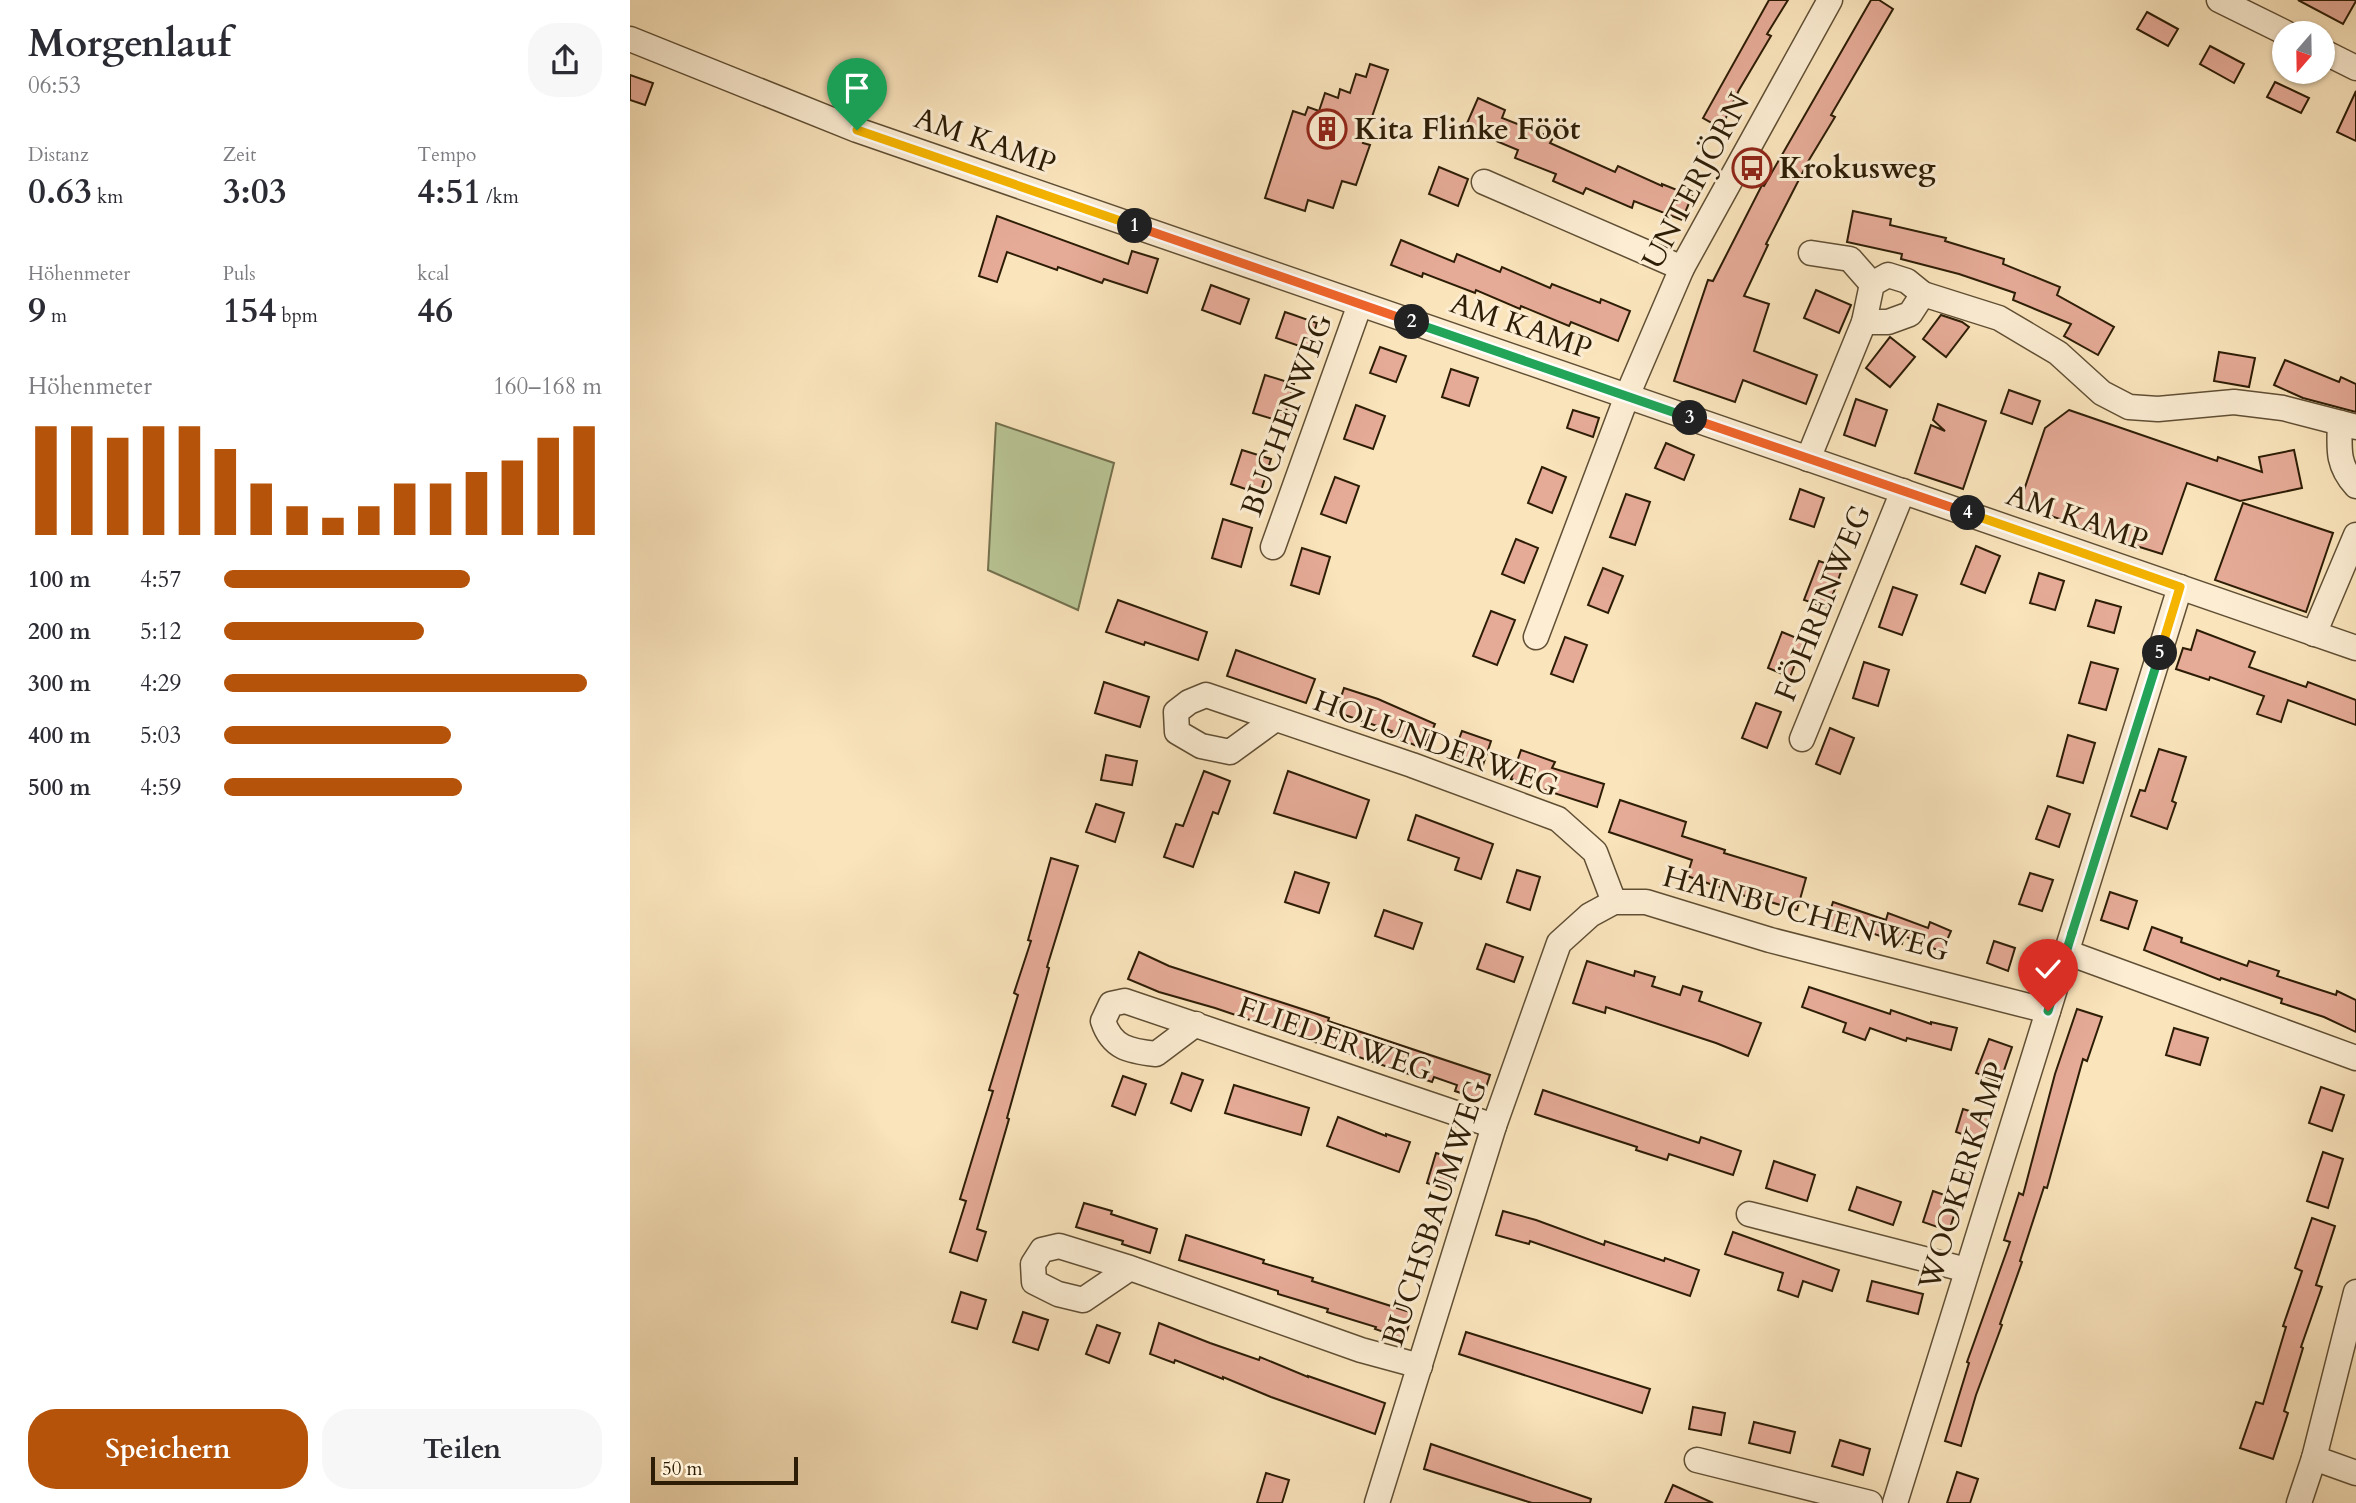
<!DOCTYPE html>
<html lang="de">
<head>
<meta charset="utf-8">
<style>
  body { margin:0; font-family:Cardo,serif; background:#f7f7f7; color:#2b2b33; height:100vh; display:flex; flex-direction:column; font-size:26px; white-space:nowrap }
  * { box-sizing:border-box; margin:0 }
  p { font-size:23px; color:#7c7c81 }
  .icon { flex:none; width:38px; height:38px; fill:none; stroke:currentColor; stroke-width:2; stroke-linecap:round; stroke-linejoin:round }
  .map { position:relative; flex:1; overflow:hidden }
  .details { display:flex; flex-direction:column; background:#fff; width:630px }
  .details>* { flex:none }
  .needle { width:46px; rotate:200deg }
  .buttons { position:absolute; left:1642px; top:21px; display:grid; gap:14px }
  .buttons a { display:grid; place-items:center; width:63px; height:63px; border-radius:50%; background:#fff; box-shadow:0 2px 5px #0004; font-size:35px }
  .scale { position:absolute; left:21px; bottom:18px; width:147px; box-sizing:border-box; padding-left:7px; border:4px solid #2d1d06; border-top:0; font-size:19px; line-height:24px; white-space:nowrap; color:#2d1d06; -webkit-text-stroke:5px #fcedd3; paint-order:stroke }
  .pin { position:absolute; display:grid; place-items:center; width:60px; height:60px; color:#fff; margin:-72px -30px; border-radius:50% 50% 50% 0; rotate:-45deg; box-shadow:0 0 7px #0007 }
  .pin .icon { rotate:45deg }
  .km { position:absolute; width:35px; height:35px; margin:-18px; border-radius:50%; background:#222; color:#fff; font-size:19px; line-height:35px; text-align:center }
  .round { display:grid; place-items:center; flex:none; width:74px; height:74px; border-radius:28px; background:#f7f7f7 }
  .headline { display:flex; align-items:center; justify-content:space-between; height:119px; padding:0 28px }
  h1 { font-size:38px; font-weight:600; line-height:52px }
  .figures { display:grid; grid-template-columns:repeat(3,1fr); gap:10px; height:119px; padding:7px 28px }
  .figures div { display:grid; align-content:center }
  .figures b { font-size:35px; font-weight:600 }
  .figures small { font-size:19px; font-weight:400 }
  .figures p { font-size:19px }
  .chart { height:196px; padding:14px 28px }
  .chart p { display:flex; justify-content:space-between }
  .chart svg { width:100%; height:126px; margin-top:7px; stroke:#b45309; stroke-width:6 }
  .action { display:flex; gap:14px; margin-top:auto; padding:14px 28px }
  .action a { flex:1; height:80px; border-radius:28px; background:#b45309; color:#fff; font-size:28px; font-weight:600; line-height:80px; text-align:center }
  .action a+a { background:#f7f7f7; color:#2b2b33 }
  ul { padding:0 28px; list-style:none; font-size:23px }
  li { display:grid; grid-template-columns:112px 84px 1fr; align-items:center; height:52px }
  li i { height:18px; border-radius:9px; background:#b45309 }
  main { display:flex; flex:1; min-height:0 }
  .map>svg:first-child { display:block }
  .green { fill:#b9c595; stroke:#73714e; stroke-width:2 }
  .building { fill:#e6ab97; stroke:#2d1d06; stroke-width:2 }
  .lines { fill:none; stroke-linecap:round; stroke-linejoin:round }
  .minor-casing { stroke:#604f34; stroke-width:27 }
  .minor { stroke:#fcedd3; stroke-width:24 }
  .split-1-casing { stroke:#fff; stroke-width:14 }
  .split-2-casing { stroke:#fff; stroke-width:14 }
  .split-3-casing { stroke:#fff; stroke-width:14 }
  .split-4-casing { stroke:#fff; stroke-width:14 }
  .split-5-casing { stroke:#fff; stroke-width:14 }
  .split-6-casing { stroke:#fff; stroke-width:14 }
  .split-7-casing { stroke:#fff; stroke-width:14 }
  .split-1 { stroke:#f5b400; stroke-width:9 }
  .split-2 { stroke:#f0652b; stroke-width:9 }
  .split-3 { stroke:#22a559; stroke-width:9 }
  .split-4 { stroke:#f0652b; stroke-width:9 }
  .split-5 { stroke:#f5b400; stroke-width:9 }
  .split-6 { stroke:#22a559; stroke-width:9 }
  .split-7 { stroke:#22a559; stroke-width:9 }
  .labels { text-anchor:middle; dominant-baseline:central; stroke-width:6; stroke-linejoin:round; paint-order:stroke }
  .poi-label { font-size:30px; font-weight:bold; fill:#2d1d06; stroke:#fcedd3; text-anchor:start }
  .street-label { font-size:30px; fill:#2d1d06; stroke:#fcedd3 }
</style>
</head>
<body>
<main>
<section class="details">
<div class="headline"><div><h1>Morgenlauf</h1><p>06:53</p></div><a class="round"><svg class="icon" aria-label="share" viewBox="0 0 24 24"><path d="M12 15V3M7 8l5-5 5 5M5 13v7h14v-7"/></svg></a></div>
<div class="figures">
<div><p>Distanz</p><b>0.63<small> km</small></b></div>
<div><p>Zeit</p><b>3:03</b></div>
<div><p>Tempo</p><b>4:51<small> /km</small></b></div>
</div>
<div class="figures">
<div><p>Höhenmeter</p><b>9<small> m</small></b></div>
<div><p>Puls</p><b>154<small> bpm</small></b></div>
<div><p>kcal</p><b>46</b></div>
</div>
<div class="chart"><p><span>Höhenmeter</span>160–168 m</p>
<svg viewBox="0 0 160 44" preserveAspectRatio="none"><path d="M5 44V6M15 44V6M25 44V10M35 44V6M45 44V6M55 44V14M65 44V26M75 44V34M85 44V38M95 44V34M105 44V26M115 44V26M125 44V22M135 44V18M145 44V10M155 44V6"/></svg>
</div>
<ul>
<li><b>100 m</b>4:57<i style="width:65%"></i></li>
<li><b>200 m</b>5:12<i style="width:53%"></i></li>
<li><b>300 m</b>4:29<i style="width:96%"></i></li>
<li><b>400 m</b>5:03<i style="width:60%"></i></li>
<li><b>500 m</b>4:59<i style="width:63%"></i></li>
</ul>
<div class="action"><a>Speichern</a><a>Teilen</a></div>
</section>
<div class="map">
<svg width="1726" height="1503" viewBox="0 0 1726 1503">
  <rect width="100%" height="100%" fill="#fae4bc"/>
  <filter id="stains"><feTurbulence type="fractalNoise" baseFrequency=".00286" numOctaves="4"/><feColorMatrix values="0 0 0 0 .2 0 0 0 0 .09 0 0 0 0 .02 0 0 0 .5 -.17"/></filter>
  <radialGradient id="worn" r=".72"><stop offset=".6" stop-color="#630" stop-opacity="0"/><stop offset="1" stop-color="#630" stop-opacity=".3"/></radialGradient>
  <path class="green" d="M366 423 484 463 448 610 358 570Z"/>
  <g class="building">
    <path d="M1139 0H1158L1137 34 1141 36 1109 90 1091 128 1073 118Z"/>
    <path d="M1241 0H1249L1263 9 1201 115 1205 117 1179 160 1136 244 1138 245 1114 296 1139 304 1124 351 1187 375 1176 404 1113 380 1105 402 1044 381 1078 280 1083 281 1132 185 1134 186Z"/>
    <path d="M1668 0H1726V1L1713 24Z"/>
    <path d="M1517 12 1548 29 1538 46 1507 29Z"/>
    <path d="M1580 46 1614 64 1604 83 1570 64Z"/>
    <path d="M740 64 758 70 733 143 740 145 726 185 712 181 703 208 678 200 675 211 635 198 663 111 675 115 678 107 689 111 695 93 708 98 710 89 720 93 726 74 736 77Z"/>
    <path d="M0 75 23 83 15 105 0 100Z"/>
    <path d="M1645 82 1679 98 1671 113 1637 97Z"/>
    <path d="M1726 91V141L1707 132Z"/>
    <path d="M848 98 875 110 872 118 923 138 920 143 985 172 988 166 1032 186V184L1062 196 1052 220 1004 201 1002 208 956 188 953 194 923 181 926 174 885 158 888 150 835 128Z"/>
    <path d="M809 167 838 179 828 206 799 194Z"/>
    <path d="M1223 211 1261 219 1260 225 1316 238 1315 241 1374 259 1373 264 1430 287 1427 295 1484 327 1468 355 1434 336 1441 324 1383 300 1385 293 1329 274 1271 259 1272 254 1217 242Z"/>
    <path d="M367 216 498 264 502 251 528 259 517 293 474 279 472 283 428 267 427 270 377 252 367 282 349 276Z"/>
    <path d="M771 240 824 262 827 254 870 272 872 267 920 288 922 284 970 303 971 299 1000 311 988 341 941 322 939 326 891 306 890 309 846 290 845 293 793 273 792 277 761 265Z"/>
    <path d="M581 285 619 299 610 324 572 310Z"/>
    <path d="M1186 290 1221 305 1209 333 1174 318Z"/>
    <path d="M655 312 687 323 678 349 646 338Z"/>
    <path d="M1311 315 1332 322 1339 327 1316 357 1293 339Z"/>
    <path d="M1260 337 1285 357 1260 387 1236 368Z"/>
    <path d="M750 347 776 356 766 382 740 373Z"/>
    <path d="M1589 352 1625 358 1619 387 1584 381Z"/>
    <path d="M1655 360 1709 382 1711 377 1726 384V412L1673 398 1644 385Z"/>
    <path d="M821 369 848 378 839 406 812 397Z"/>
    <path d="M635 375 664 384 653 422 623 413Z"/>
    <path d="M1379 390 1410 401 1402 424 1371 413Z"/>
    <path d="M1226 399 1257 410 1245 446 1214 435Z"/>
    <path d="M1308 404 1356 421 1333 489 1285 473 1301 425 1315 431 1303 420Z"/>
    <path d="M726 405 755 416 743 449 714 439Z"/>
    <path d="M943 410 969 418 963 437 937 428Z"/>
    <path d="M1439 410 1587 461 1588 457 1632 472 1629 457 1664 450 1672 488 1610 501 1557 483 1532 554 1468 534V532L1389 505 1415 428Z"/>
    <path d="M1036 443 1064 455 1054 480 1025 468Z"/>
    <path d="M612 450 641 459 630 494 601 484Z"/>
    <path d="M912 467 936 477 922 513 898 503Z"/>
    <path d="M705 477 729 486 716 523 691 514Z"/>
    <path d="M1170 489 1194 498 1184 527 1160 519Z"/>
    <path d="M996 494 1020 502 1005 545 980 537Z"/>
    <path d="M1613 503 1703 533 1676 612 1585 580Z"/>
    <path d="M593 519 622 528 611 567 582 558Z"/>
    <path d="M886 539 908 548 894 583 872 574Z"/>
    <path d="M1346 546 1370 556 1355 593 1331 584Z"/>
    <path d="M672 548 700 557 689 594 661 585Z"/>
    <path d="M1189 561 1212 569 1198 608 1174 600Z"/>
    <path d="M973 568 993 576 978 613 958 605Z"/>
    <path d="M1409 573 1434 581 1425 610 1400 603Z"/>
    <path d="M1263 587 1287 595 1272 635 1249 627Z"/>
    <path d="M488 600 577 632 568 660 515 642 514 645 476 632Z"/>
    <path d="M1466 600 1491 607 1484 633 1458 626Z"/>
    <path d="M861 611 885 620 867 665 843 656Z"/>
    <path d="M1567 630 1625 652 1619 667 1676 687 1678 682 1726 700V725L1658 700 1651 722 1627 714 1634 696 1580 677 1579 680 1546 669 1553 648 1561 650Z"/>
    <path d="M1152 632 1174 641 1160 677 1138 668Z"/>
    <path d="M935 637 957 645 943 682 921 674Z"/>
    <path d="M606 650 685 679 676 703 597 676Z"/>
    <path d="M1234 662 1259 670 1248 706 1223 698Z"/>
    <path d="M1461 662 1488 669 1476 710 1449 703Z"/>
    <path d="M474 682 519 697 510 727 465 713Z"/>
    <path d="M714 688 748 699 805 724 794 749 760 735 762 731 706 712Z"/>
    <path d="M1126 703 1151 712 1137 748 1112 738Z"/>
    <path d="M1200 728 1224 738 1210 774 1186 764Z"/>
    <path d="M832 731 861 741 853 765 823 755Z"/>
    <path d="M1438 735 1465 743 1453 783 1427 776Z"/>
    <path d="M1529 749 1556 757 1542 801 1546 803 1537 829 1501 816 1510 790 1515 791Z"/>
    <path d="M891 750 925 762 922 768 974 784 967 807 881 779Z"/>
    <path d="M476 755 507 761 502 785 471 780Z"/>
    <path d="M574 771 600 781 588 814 583 812 563 867 534 857 546 824 553 826Z"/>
    <path d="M658 771 739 800 726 838 644 813Z"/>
    <path d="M990 800 1056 822 1052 836 1095 850 1094 853 1176 878 1167 910 1124 897V899L1057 876 1062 860 979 832Z"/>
    <path d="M466 804 494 813 485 842 456 832Z"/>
    <path d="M1418 806 1440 814 1429 847 1406 839Z"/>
    <path d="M786 815 863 844 851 879 825 870 829 858 778 840Z"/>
    <path d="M421 858 448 866 417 967 419 968 377 1118 379 1119 347 1229 356 1232 347 1261 320 1252 336 1201 330 1199 363 1091 359 1090 388 995 384 993 401 941 398 940Z"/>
    <path d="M887 870 910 877 900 910 877 902Z"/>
    <path d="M665 872 699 883 689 913 655 902Z"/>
    <path d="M1400 873 1423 880 1412 911 1389 904Z"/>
    <path d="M1480 892 1507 901 1498 929 1471 920Z"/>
    <path d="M1203 902 1256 920 1258 913 1298 928 1300 922 1321 931 1312 952 1274 936 1272 944 1228 928 1225 936 1195 927Z"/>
    <path d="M754 910 792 923 783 949 745 936Z"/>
    <path d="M1522 927 1552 938 1551 942 1617 966 1619 961 1649 971 1647 976 1706 995 1707 991 1726 1000V1032L1694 1017 1651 1003 1652 999 1591 978 1590 980 1514 950Z"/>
    <path d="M1364 941 1385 948 1378 971 1357 963Z"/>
    <path d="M856 944 893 957 884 982 847 969Z"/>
    <path d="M509 952 539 966 672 1009 699 1018 698 1021 860 1075 852 1100 825 1091 827 1085 804 1077 802 1082 585 1008 529 992 498 979Z"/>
    <path d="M957 961 1004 976 1005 971 1025 977 1022 986 1050 995 1053 986 1072 992 1069 1001 1131 1023 1118 1056 1086 1043 976 1007 975 1013 943 1003Z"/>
    <path d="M1179 987 1260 1014 1261 1010 1301 1024V1022L1327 1028 1321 1050 1277 1038 1276 1041 1240 1028 1235 1040 1213 1032 1216 1023 1172 1007Z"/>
    <path d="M1447 1009 1472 1017 1457 1061 1453 1059 1417 1188 1414 1187 1390 1261 1392 1262 1370 1324 1372 1325 1346 1395 1331 1446 1315 1441 1339 1363 1337 1362 1380 1242 1374 1240 1389 1193 1393 1195 1425 1074Z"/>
    <path d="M1544 1028 1578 1038 1570 1065 1536 1055Z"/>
    <path d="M1359 1039 1382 1047 1370 1082 1346 1073Z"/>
    <path d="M552 1073 573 1080 561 1111 541 1103Z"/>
    <path d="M493 1076 516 1084 505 1115 482 1106Z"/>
    <path d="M604 1085 679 1108 671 1135 595 1113Z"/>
    <path d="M1691 1087 1714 1095 1702 1131 1679 1123Z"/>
    <path d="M913 1090 1069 1143 1071 1137 1111 1151 1103 1175 1039 1154 1037 1160 1006 1150 1007 1147 905 1114Z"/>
    <path d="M1333 1109 1359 1117 1351 1141 1326 1132Z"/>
    <path d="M708 1117 756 1136V1134L780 1142 769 1172 697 1146Z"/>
    <path d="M1693 1152 1713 1159 1698 1208 1677 1201Z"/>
    <path d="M806 1153 829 1160 820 1190 797 1183Z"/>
    <path d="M1144 1161 1185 1175 1177 1201 1136 1188Z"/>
    <path d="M1227 1187 1271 1202 1263 1225 1219 1210Z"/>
    <path d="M1303 1191 1329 1200 1319 1231 1293 1222Z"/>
    <path d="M454 1203 482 1211 481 1214 527 1229 520 1253 492 1244 493 1241 446 1227Z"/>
    <path d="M873 1211 906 1220 974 1245 975 1241 1034 1261 1035 1258 1069 1270 1060 1296 900 1241 899 1244 866 1235Z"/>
    <path d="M1682 1218 1705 1226 1686 1285 1692 1287 1671 1347 1673 1348 1654 1411 1658 1413 1643 1459 1610 1448 1626 1402 1633 1404 1656 1327 1653 1326 1672 1271 1665 1268Z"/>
    <path d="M1103 1232 1209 1270 1202 1291 1173 1281 1168 1297 1148 1290 1153 1273 1095 1254Z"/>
    <path d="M556 1235 634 1260 633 1263 683 1278 682 1281 783 1313 774 1339 745 1329 746 1327 697 1312 698 1309 648 1294V1291L549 1260Z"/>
    <path d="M1242 1281 1293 1294 1288 1314 1237 1301Z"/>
    <path d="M331 1292 356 1300 347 1329 322 1322Z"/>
    <path d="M393 1312 418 1320 408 1350 383 1342Z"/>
    <path d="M529 1323 580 1343 629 1360 630 1357 678 1377V1376L755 1403 745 1434 641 1397 593 1377V1379L545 1360 544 1363 520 1354Z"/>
    <path d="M467 1325 490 1333 479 1363 456 1354Z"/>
    <path d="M836 1332 1020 1389 1012 1413 829 1354Z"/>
    <path d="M1063 1407 1095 1413 1091 1435 1059 1429Z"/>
    <path d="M1124 1422 1165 1432 1160 1453 1119 1443Z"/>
    <path d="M1210 1440 1240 1449 1233 1475 1202 1466Z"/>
    <path d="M801 1444 961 1499 960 1503H902L794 1469Z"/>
    <path d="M1327 1472 1348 1479 1340 1503H1317Z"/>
    <path d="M636 1473 659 1480 652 1503H627Z"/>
    <path d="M1043 1485 1083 1503H1035Z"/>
  </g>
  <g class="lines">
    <g class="minor-casing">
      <g id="minor">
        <path d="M1589 0 1656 33"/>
        <path d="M0 39 227 130 1726 648"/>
        <path d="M1692 51 1726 68"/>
        <path d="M854 182 1052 268"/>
        <path d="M1181 253 1220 259 1242 284"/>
        <path d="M1234 322 1242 284 1258 275 1277 281 1293 294"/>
        <path d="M1710 423C1709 449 1707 465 1726 486"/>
        <path d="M1178 459 1234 322H1258L1280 314 1293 294 1369 318 1428 353 1472 393 1499 407 1528 409 1604 402 1653 408 1726 427"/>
        <path d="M643 547 730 304"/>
        <path d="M1684 634 1726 535"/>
        <path d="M906 637 997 396 1052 268 1200 0"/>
        <path d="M644 720 600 752 571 746 547 732 546 712 559 702 576 695 782 765 928 819 965 852 984 902"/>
        <path d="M1172 739 1273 491"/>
        <path d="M1436 952 1726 1058"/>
        <path d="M566 1024 526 1054C499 1051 482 1048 473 1021L481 1004 495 1001 864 1126"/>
        <path d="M1119 1214 1337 1270"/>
        <path d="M500 1268 453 1300 428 1294 404 1282 403 1264 412 1250 429 1246 500 1268 731 1350 790 1366"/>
        <path d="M1684 1458 1726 1473"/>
        <path d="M1067 1460 1240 1503"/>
        <path d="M747 1503 864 1126 929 943 960 915 984 902H1016L1140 940 1418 1011"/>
        <path d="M1265 1503 1550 587"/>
        <path d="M1669 1503 1684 1458 1726 1292"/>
      </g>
    </g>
    <use href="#minor" class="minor"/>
  </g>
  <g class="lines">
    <g class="split-1-casing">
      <path id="split-1" d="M227 130 505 226"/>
    </g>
    <g class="split-2-casing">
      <path id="split-2" d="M505 226 782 322"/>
    </g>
    <g class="split-3-casing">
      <path id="split-3" d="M782 322 1060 418"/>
    </g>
    <g class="split-4-casing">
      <path id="split-4" d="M1060 418 1338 513"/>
    </g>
    <g class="split-5-casing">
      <path id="split-5" d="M1338 513 1550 587 1530 653"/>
    </g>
    <g class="split-6-casing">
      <path id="split-6" d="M1442 933 1530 653"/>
    </g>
    <g class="split-7-casing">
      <path id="split-7" d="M1418 1011 1442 933"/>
    </g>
    <use href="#split-1" class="split-1"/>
    <use href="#split-2" class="split-2"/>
    <use href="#split-3" class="split-3"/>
    <use href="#split-4" class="split-4"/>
    <use href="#split-5" class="split-5"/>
    <use href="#split-6" class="split-6"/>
    <use href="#split-7" class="split-7"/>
  </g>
  <defs>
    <g id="building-ring" transform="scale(2.0125)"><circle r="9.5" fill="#fcedd3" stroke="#8f2418" stroke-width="1.5"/><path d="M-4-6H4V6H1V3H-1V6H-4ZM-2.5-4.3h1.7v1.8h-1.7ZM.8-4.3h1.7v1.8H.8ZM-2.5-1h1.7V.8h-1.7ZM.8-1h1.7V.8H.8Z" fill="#8f2418"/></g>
    <g id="bus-ring" transform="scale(2.0125)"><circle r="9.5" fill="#fcedd3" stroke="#8f2418" stroke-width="1.5"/><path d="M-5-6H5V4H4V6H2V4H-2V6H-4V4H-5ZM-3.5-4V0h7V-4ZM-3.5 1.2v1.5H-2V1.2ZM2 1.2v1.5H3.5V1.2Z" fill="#8f2418"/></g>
  </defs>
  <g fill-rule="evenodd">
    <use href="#building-ring" x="697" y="129"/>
    <use href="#bus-ring" x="1122" y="168"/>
  </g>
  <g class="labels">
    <g class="poi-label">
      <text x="724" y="129">Kita Flinke Fööt</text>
      <text x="1149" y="168">Krokusweg</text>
    </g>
    <g class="street-label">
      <text transform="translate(355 141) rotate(19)">AM KAMP</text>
      <text transform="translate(1066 181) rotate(-62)">UNTERJÖRN</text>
      <text transform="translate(891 326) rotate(19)">AM KAMP</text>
      <text transform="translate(657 415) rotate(-70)">BUCHENWEG</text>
      <text transform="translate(1447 518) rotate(19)">AM KAMP</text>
      <text transform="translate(1193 603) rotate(-68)">FÖHRENWEG</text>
      <text transform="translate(806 744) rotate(20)">HOLUNDERWEG</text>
      <text transform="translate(1176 914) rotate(15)">HAINBUCHENWEG</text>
      <text transform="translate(705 1039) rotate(19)">FLIEDERWEG</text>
      <text transform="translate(1333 1176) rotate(-73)">WOOKERKAMP</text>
      <text transform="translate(805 1213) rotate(-72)">BUCHSBAUMWEG</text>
    </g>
  </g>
  <rect width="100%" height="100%" filter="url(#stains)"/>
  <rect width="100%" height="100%" fill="url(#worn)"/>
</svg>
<div class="buttons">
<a><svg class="needle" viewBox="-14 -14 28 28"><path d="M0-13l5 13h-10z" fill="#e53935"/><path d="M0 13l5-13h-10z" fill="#7c7c81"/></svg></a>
</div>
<div class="scale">50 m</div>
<div class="pin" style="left:227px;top:130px;background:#1e9e55"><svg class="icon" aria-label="arrive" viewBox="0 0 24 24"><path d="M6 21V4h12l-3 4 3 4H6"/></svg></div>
<div class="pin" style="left:1418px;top:1011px;background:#d93025"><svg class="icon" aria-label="check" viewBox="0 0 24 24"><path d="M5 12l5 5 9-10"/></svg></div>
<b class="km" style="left:505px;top:226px">1</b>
<b class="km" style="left:782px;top:322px">2</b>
<b class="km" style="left:1060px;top:418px">3</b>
<b class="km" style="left:1338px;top:513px">4</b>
<b class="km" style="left:1530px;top:653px">5</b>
</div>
</main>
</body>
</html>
